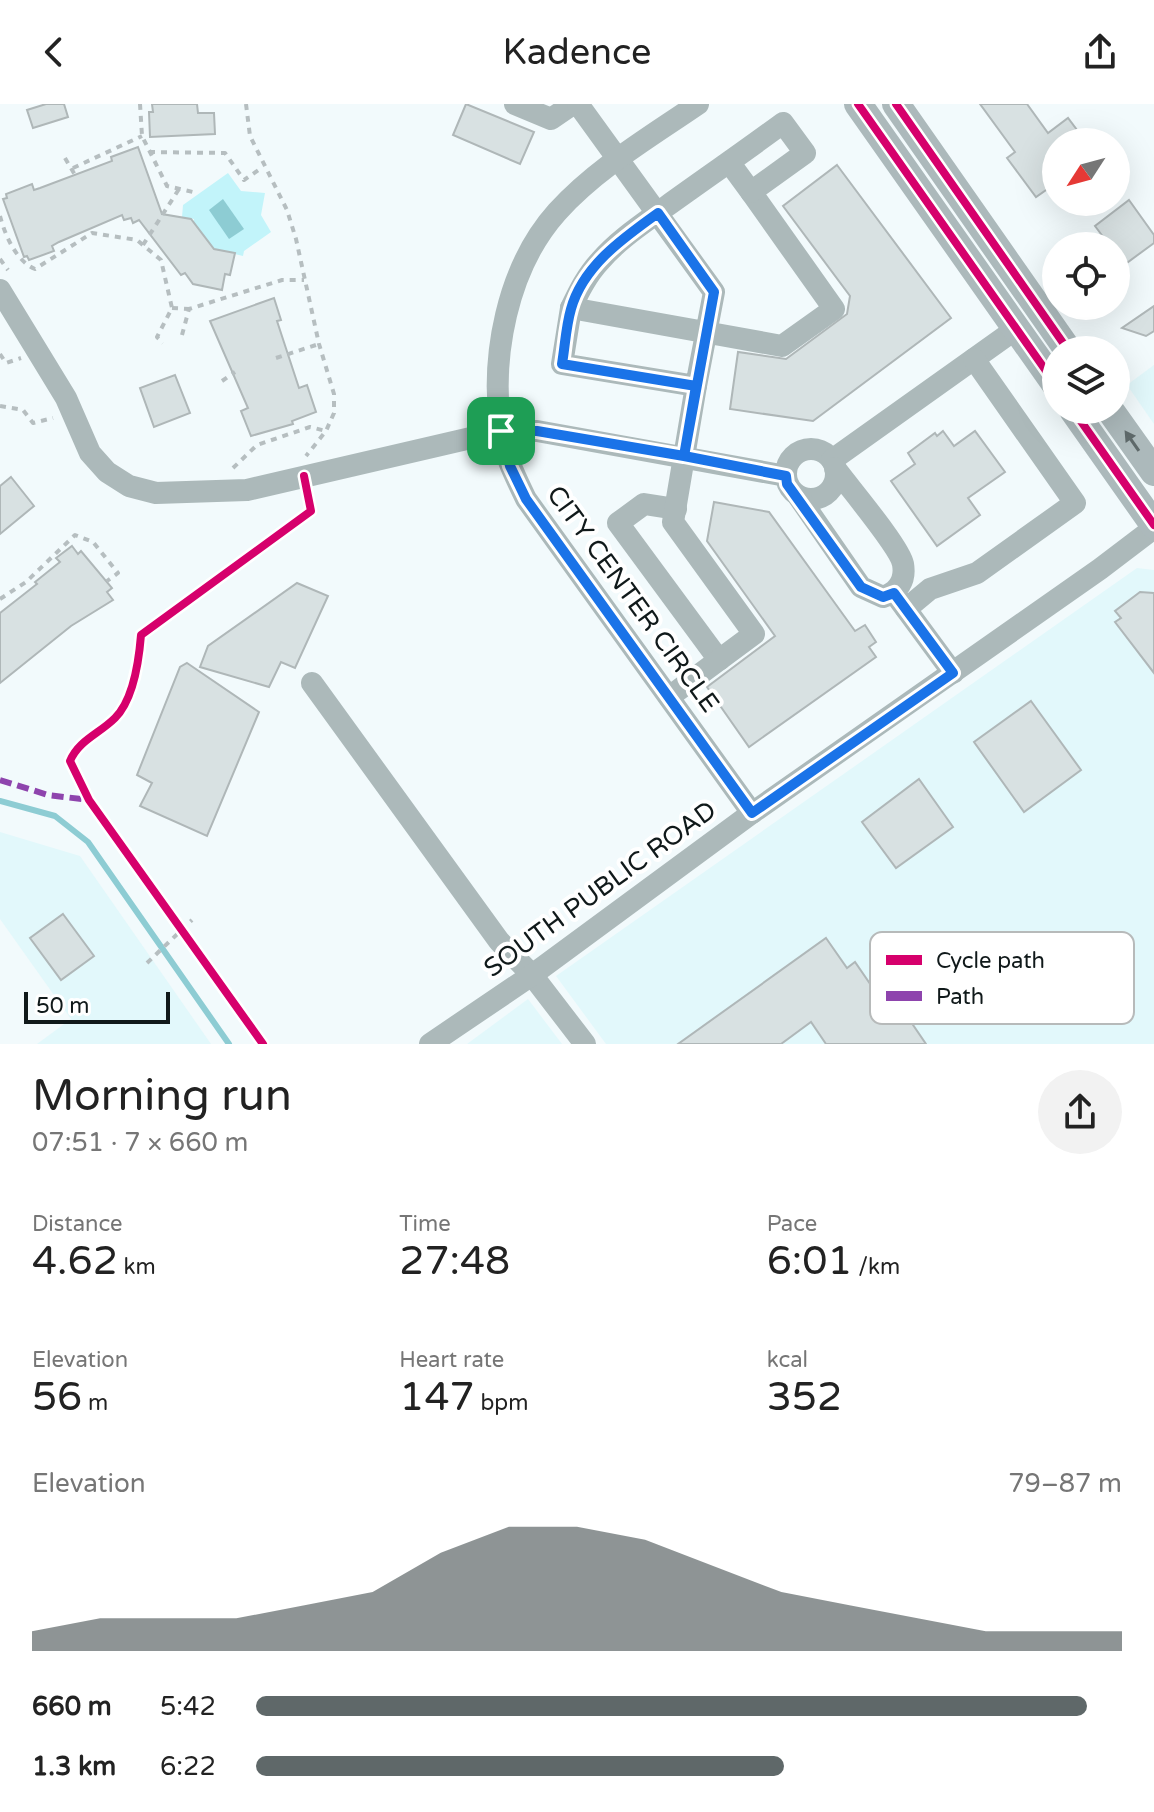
<!DOCTYPE html>
<html lang="en">
<head>
<meta charset="utf-8">
<style>
  body { margin:0; font-family:"Varela Round",sans-serif; background:#f2f2f2; color:#222; height:100vh; display:flex; flex-direction:column; font-size:30px; white-space:nowrap }
  * { box-sizing:border-box; margin:0 }
  p { font-size:26px; color:#767676 }
  .icon { flex:none; width:44px; height:44px; fill:none; stroke:currentColor; stroke-width:2; stroke-linecap:round; stroke-linejoin:round }
  .map { position:relative; height:940px; overflow:hidden }
  .side { display:flex; flex-direction:column; background:#fff; flex:1 }
  .side>* { flex:none }
  .needle { width:52px; rotate:234deg }
  .controls { position:absolute; left:1042px; top:24px; display:grid; gap:16px }
  .controls a { display:grid; place-items:center; width:88px; height:88px; border-radius:50%; background:#fff; box-shadow:0 8px 32px #0002; font-size:40px }
  .scale { position:absolute; left:24px; bottom:20px; width:146px; box-sizing:border-box; padding-left:8px; border:4px solid #10191a; border-top:0; font-size:22px; line-height:28px; white-space:nowrap; color:#10191a; -webkit-text-stroke:6px #fff; paint-order:stroke }
  .pin { position:absolute; display:grid; place-items:center; width:68px; height:68px; color:#fff; margin:-34px; border-radius:16px; box-shadow:0 4px 12px #0006 }
  .round { display:grid; place-items:center; flex:none; width:84px; height:84px; border-radius:42px; background:#f2f2f2 }
  .overview { display:flex; align-items:center; justify-content:space-between; height:136px; padding:0 32px }
  h1 { font-size:44px; font-weight:600; line-height:60px }
  .metrics { display:grid; grid-template-columns:repeat(3,1fr); gap:12px; height:136px; padding:8px 32px }
  .metrics div { display:grid; align-content:center }
  .metrics b { font-size:40px; font-weight:600 }
  .metrics small { font-size:22px; font-weight:400 }
  .metrics p { font-size:22px }
  .chart { height:224px; padding:16px 32px }
  .chart p { display:flex; justify-content:space-between }
  .chart svg { width:100%; height:144px; margin-top:8px; fill:#5f6869; opacity:.7 }
  ul { padding:0 32px; list-style:none; font-size:26px }
  li { display:grid; grid-template-columns:128px 96px 1fr; align-items:center; height:60px }
  li i { height:20px; border-radius:10px; background:#5f6869 }
  header { display:flex; justify-content:space-between; align-items:center; height:104px; padding:0 32px; background:#fff; font-size:36px; font-weight:600 }
  .map>svg:first-child { display:block }
  .built { fill:#e2f8fb }
  .green { fill:#c2f4fa }
  .water { fill:#8dccd3 }
  .lines { fill:none; stroke-linecap:round; stroke-linejoin:round }
  .stream { stroke:#8dccd3; stroke-width:6 }
  .building { fill:#d8e1e2; stroke:#afb7b8; stroke-width:2 }
  .path { stroke:#b6bec0; stroke-width:4; stroke-dasharray:6 6; stroke-linecap:butt }
  .minor { stroke:#acb9ba; stroke-width:22 }
  .major { stroke:#acb9bb; stroke-width:28 }
  .quiet { stroke:#8e44ad; stroke-width:6; stroke-dasharray:12 6; stroke-linecap:butt }
  .cycleway-casing { stroke:#fff; stroke-width:13 }
  .cycleway { stroke:#d6006c; stroke-width:8 }
  .oneway { fill:#5e696a }
  .route-casing { stroke:#fff; stroke-width:16 }
  .route { stroke:#1a73e8; stroke-width:10 }
  .labels { text-anchor:middle; dominant-baseline:central; stroke-width:8; stroke-linejoin:round; paint-order:stroke }
  .street-label { font-size:26px; fill:#10191a; stroke:#fff }
  .key { fill:#fff; stroke:#b7baba; stroke-width:2 }
  .key-label { font-size:22px; fill:#10191a }
</style>
</head>
<body>
<header><svg class="icon" aria-label="back" viewBox="0 0 24 24"><path d="M15 5l-7 7 7 7"/></svg>Kadence<svg class="icon" aria-label="share" viewBox="0 0 24 24"><path d="M12 15V3M7 8l5-5 5 5M5 13v7h14v-7"/></svg></header>
<div class="map">
<svg width="1154" height="940" viewBox="0 0 1154 940">
  <rect width="100%" height="100%" fill="#f2fafc"/>
  <g class="built">
    <path d="M1154 261V320L1127 281Z"/>
    <path d="M1137 464 1154 466V940H606L556 872Z"/>
    <path d="M0 728 80 752 211 940H37L71 915 0 815Z"/>
    <path d="M528 895 562 940H467Z"/>
  </g>
  <path class="green" d="M228 69 241 87 265 89 261 111 271 128 244 147 243 152 214 145 191 136 194 115 182 113 183 101Z"/>
  <path class="water" d="M223 95 244 125 229 135 209 106Z"/>
  <g class="lines">
    <path class="stream" d="M0 697 55 712 88 738 229 940"/>
  </g>
  <g class="building">
    <path d="M46 0H64L68 13 33 24 27 6Z"/>
    <path d="M152 0H197L198 9H214L215 30 150 33 149 8H153Z"/>
    <path d="M466 0 534 28 520 60 453 31Z"/>
    <path d="M980 0H1027L1048 29 1068 14 1086 38H1056V79L1036 93 1007 54 1015 48Z"/>
    <path d="M138 43 162 110 191 115 214 145 235 149 230 171 225 170 222 186 193 180 185 169 181 171 139 116 133 119 131 114 124 116 122 111 59 138 52 142 54 147 29 156 27 152 24 153 3 95 7 94 6 90 32 80 34 86 40 84 112 57 111 53Z"/>
    <path d="M837 61 951 214 813 317 730 305 738 248 786 255 847 210 850 192 783 102Z"/>
    <path d="M1129 96 1154 131V139L1124 161 1116 150V142H1110L1095 122Z"/>
    <path d="M274 194 281 216 277 217 299 284 307 281 316 308 292 317 293 320 251 332 241 307 248 304 210 217Z"/>
    <path d="M1154 202V227L1146 232 1122 224Z"/>
    <path d="M175 271 190 309 154 323 140 284Z"/>
    <path d="M943 327 954 342 975 327 1005 368 968 394 980 411 937 442 891 377 915 360 908 349 935 329 937 332Z"/>
    <path d="M11 373 34 402 0 430V382Z"/>
    <path d="M714 398 769 408 855 527 865 521 876 538 869 543 876 553 749 643 707 583 775 532 707 437Z"/>
    <path d="M72 442 78 450 81 447 112 484 107 488 113 496 71 522 0 579V509L37 480 35 478 60 458 56 454Z"/>
    <path d="M297 479 328 492 295 564 281 558 269 583 200 563 208 542Z"/>
    <path d="M1140 488 1154 489V569L1115 518 1121 514 1115 507Z"/>
    <path d="M187 559 259 608 207 732 140 702 152 679 137 671 180 563Z"/>
    <path d="M1031 597 1081 666 1024 708 974 638Z"/>
    <path d="M919 675 953 723 896 764 862 718Z"/>
    <path d="M63 810 94 852 61 876 30 834Z"/>
    <path d="M826 834 847 864 855 858 884 900 894 893 926 940H826L811 918 781 940H678Z"/>
  </g>
  <g class="lines">
    <g class="path">
      <path d="M140 0 142 32 167 82 193 88"/>
      <path d="M246 0 250 32 287 106 296 135 319 240 334 290V309L326 327 306 352"/>
      <path d="M149 48 225 49 244 76 263 63"/>
      <path d="M65 54 75 71"/>
      <path d="M73 64 142 32"/>
      <path d="M0 112C5 131 16 157 35 165L92 129 137 136 161 156 172 204 157 233 163 239"/>
      <path d="M143 141 179 85"/>
      <path d="M0 155 8 166"/>
      <path d="M172 204 189 205"/>
      <path d="M182 231 189 205 282 176H304"/>
      <path d="M0 250 6 259 21 254"/>
      <path d="M276 254 319 240"/>
      <path d="M222 277 235 268"/>
      <path d="M0 302 23 306 33 319 53 314"/>
      <path d="M233 364 257 341 310 323 326 327"/>
      <path d="M0 495 26 478 75 431 93 438 118 469 107 477"/>
      <path d="M147 859 192 816"/>
    </g>
    <g class="minor">
      <path d="M515 0 551 15 573 0"/>
      <path d="M578 0 714 188 696 282 562 260 571 204 782 242 834 205 751 88"/>
      <path d="M698 0C650 33 597 64 557 108 507 164 490 253 501 327 504 351 516 374 526 395L752 709"/>
      <path d="M0 186 66 294 90 349 107 368 129 382 156 389 247 386 501 327H537L786 372"/>
      <path d="M571 204C579 187 587 171 600 157 619 135 644 119 667 102 706 74 745 47 783 19L805 49 751 88 729 58"/>
      <circle cx="811" cy="370" r="25"/>
      <path d="M832 356 1016 225"/>
      <path d="M798 392 861 483 883 493C898 488 906 477 903 460 900 443 848 382 835 364"/>
      <path d="M676 405 644 400 618 419 719 556"/>
      <path d="M897 493 953 569"/>
      <path d="M906 505 930 485 977 469 1075 399 974 255"/>
      <path d="M312 579 499 837 532 871 585 940"/>
      <path d="M669 593 754 530 673 418 696 282"/>
      <path d="M430 940 532 871 752 709 1100 465 1154 424"/>
    </g>
    <g class="major">
      <path d="M858 0 1056 281"/>
      <path d="M896 0 1068 246"/>
      <path d="M1073 306 1154 421"/>
      <path d="M1110 306 1154 368"/>
    </g>
    <path class="quiet" d="M0 676 48 691 89 696"/>
    <g class="cycleway-casing">
      <g id="cycleway">
        <path d="M858 0 1056 281"/>
        <path d="M896 0 1068 246"/>
        <path d="M1073 306 1154 421"/>
        <path d="M263 940 89 696 70 657C79 636 99 630 115 614 133 596 139 556 141 531L311 407 304 372"/>
      </g>
    </g>
    <use href="#cycleway" class="cycleway"/>
  </g>
  <defs><path id="oneway-solid" d="M-6-.8H1V-3.2L6.5 0L1 3.2V.8H-6Z" transform="scale(2)"/></defs>
  <use class="oneway" href="#oneway-solid" transform="translate(1132 337) rotate(-125)"/>
  <g class="lines">
    <g class="route-casing">
      <path id="route" d="M501 327 510 362 526 395 752 709 953 569 894 489 883 493 861 483 787 380 786 372 684 352 714 188 658 109C623 134 583 162 571 205 566 222 565 242 562 260L696 282 684 352 537 327H501"/>
    </g>
    <use href="#route" class="route"/>
  </g>
  <g class="labels">
    <g class="street-label">
      <text transform="translate(633 495) rotate(54)">CITY CENTER CIRCLE</text>
      <text transform="translate(600 785) rotate(-36)">SOUTH PUBLIC ROAD</text>
    </g>
  </g>
  <rect x="870" y="828" width="264" height="92" rx="12" class="key"/>
  <rect x="886" y="851" width="36" height="10" fill="#d6006c"/>
  <rect x="886" y="887" width="36" height="10" fill="#8e44ad"/>
  <g class="key-label">
    <text x="936" y="864">Cycle path</text>
    <text x="936" y="900">Path</text>
  </g>
</svg>
<div class="controls">
<a><svg class="needle" viewBox="-14 -14 28 28"><path d="M0-13l5 13h-10z" fill="#e53935"/><path d="M0 13l5-13h-10z" fill="#767676"/></svg></a>
<a><svg class="icon" aria-label="locate" viewBox="0 0 24 24"><circle cx="12" cy="12" r="6"/><path d="M12 2v4M12 18v4M2 12h4M18 12h4"/></svg></a>
<a><svg class="icon" aria-label="layers" viewBox="0 0 24 24"><path d="M12 4l9 5-9 5-9-5zM3 14l9 5 9-5"/></svg></a>
</div>
<div class="scale">50 m</div>
<div class="pin" style="left:501px;top:327px;background:#1e9e55"><svg class="icon" aria-label="arrive" viewBox="0 0 24 24"><path d="M6 21V4h12l-3 4 3 4H6"/></svg></div>
</div>
<section class="side">
<div class="overview"><div><h1>Morning run</h1><p>07:51 · 7 × 660 m</p></div><a class="round"><svg class="icon" aria-label="share" viewBox="0 0 24 24"><path d="M12 15V3M7 8l5-5 5 5M5 13v7h14v-7"/></svg></a></div>
<div class="metrics">
<div><p>Distance</p><b>4.62<small> km</small></b></div>
<div><p>Time</p><b>27:48</b></div>
<div><p>Pace</p><b>6:01<small> /km</small></b></div>
</div>
<div class="metrics">
<div><p>Elevation</p><b>56<small> m</small></b></div>
<div><p>Heart rate</p><b>147<small> bpm</small></b></div>
<div><p>kcal</p><b>352</b></div>
</div>
<div class="chart"><p><span>Elevation</span>79–87 m</p>
<svg viewBox="0 0 160 44" preserveAspectRatio="none"><path d="M0 44V38L10 34L20 34L30 34L40 30L50 26L60 14L70 6L80 6L90 10L100 18L110 26L120 30L130 34L140 38L150 38L160 38V44z"/></svg>
</div>
<ul>
<li><b>660 m</b>5:42<i style="width:96%"></i></li>
<li><b>1.3 km</b>6:22<i style="width:61%"></i></li>
</ul>
</section>
</body>
</html>
